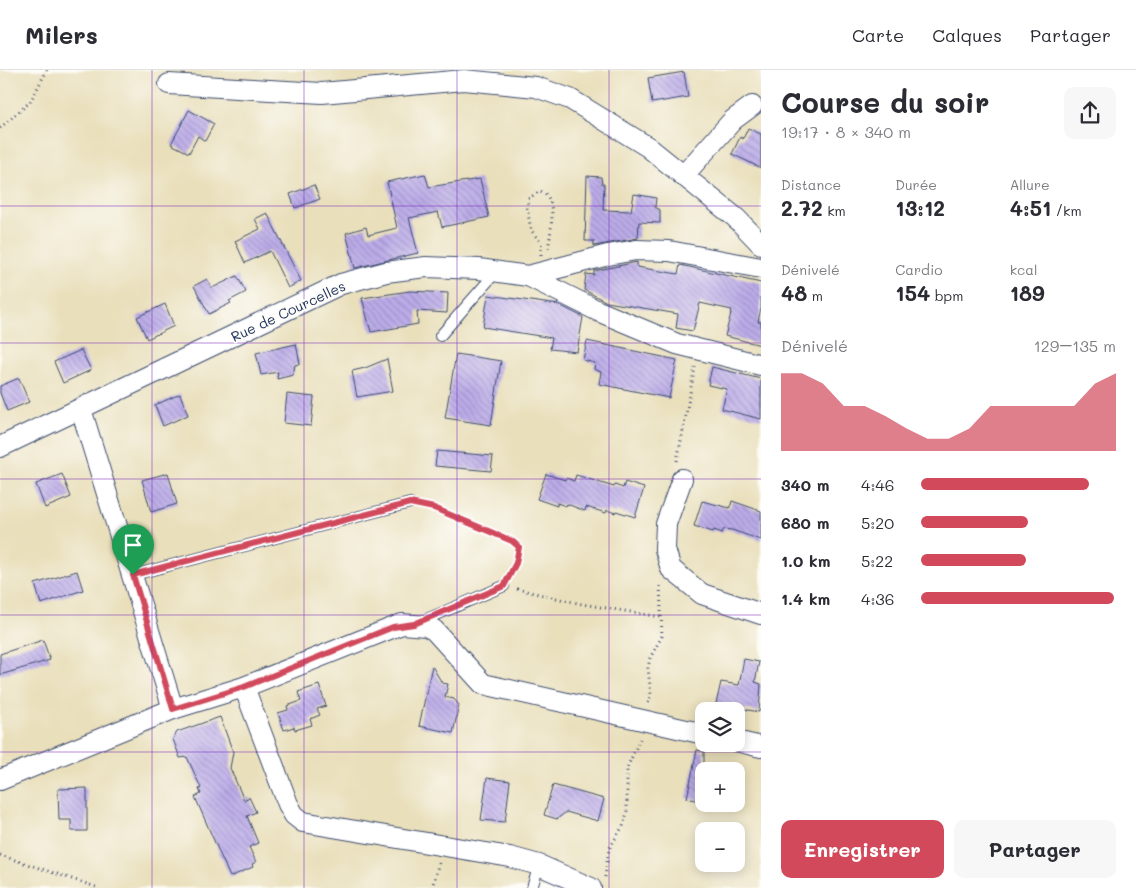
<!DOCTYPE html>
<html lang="fr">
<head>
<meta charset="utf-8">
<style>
  body { margin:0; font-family:Mali,sans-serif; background:#f7f7f7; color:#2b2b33; height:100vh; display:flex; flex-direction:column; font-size:19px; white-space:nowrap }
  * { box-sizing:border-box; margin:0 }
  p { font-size:16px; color:#7c7c81 }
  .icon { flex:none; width:28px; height:28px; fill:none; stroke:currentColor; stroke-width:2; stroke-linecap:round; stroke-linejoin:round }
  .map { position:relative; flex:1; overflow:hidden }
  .details { display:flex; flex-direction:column; background:#fff; width:375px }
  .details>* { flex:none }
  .tools { position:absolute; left:695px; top:632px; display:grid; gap:10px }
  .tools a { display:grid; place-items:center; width:50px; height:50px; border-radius:10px; background:#fff; box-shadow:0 2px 12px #0003; font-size:25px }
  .pin { position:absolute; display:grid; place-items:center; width:42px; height:42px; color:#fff; margin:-51px -21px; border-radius:50% 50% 50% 0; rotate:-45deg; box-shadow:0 0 5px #0007 }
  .pin .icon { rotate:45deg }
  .round { display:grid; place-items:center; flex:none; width:52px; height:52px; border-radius:10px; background:#f7f7f7 }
  .head { display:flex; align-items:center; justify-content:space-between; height:85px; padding:0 20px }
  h1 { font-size:28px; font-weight:700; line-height:38px }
  .metrics { display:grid; grid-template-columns:repeat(3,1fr); gap:8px; height:85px; padding:5px 20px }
  .metrics div { display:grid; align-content:center }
  .metrics b { font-size:21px; font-weight:700 }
  .metrics small { font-size:14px; font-weight:400 }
  .metrics p { font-size:14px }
  .chart { height:140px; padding:10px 20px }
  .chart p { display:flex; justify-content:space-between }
  .chart svg { width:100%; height:90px; margin-top:5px; fill:#d1495b; opacity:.7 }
  .cta { display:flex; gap:10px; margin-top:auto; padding:10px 20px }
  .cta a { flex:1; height:58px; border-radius:10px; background:#d1495b; color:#fff; font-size:20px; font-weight:700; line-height:58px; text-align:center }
  .cta a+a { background:#f7f7f7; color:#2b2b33 }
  ul { padding:0 20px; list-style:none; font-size:16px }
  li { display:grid; grid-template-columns:80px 60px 1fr; align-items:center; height:38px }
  li i { height:12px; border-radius:6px; background:#d1495b }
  header { display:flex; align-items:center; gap:30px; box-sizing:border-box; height:70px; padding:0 25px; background:#fff; border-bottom:1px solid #e1e1e2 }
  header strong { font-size:24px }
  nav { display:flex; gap:28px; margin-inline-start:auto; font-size:18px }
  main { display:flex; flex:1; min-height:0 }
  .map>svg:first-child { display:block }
  .building { fill:url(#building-back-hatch) }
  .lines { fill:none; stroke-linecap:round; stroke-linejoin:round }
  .service-casing { stroke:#3a496c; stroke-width:12 }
  .minor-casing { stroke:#3a496c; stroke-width:22 }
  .path { stroke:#3a496c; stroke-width:3; stroke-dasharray:1 4; stroke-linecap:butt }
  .service { stroke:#fff; stroke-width:10 }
  .minor { stroke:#fff; stroke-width:20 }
  .route-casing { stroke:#fff; stroke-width:10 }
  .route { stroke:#d1495b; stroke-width:6 }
  .grid { fill:none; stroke:#7b2cbf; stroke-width:1; stroke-opacity:0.55 }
  .labels { text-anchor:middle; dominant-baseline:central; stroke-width:4; stroke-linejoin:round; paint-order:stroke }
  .street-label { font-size:14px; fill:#1b2f5e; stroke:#fdfcf7 }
</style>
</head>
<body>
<header>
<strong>Milers</strong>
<nav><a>Carte</a><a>Calques</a><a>Partager</a></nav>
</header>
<main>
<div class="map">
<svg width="761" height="818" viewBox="0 0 761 818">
  <defs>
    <pattern id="building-back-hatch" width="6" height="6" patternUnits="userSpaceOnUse" patternTransform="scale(1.25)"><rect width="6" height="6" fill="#bcace9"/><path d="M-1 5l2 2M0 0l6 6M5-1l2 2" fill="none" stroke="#988cc0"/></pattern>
  </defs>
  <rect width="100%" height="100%" fill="#fdfcf7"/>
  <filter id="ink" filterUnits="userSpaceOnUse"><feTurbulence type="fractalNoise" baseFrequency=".02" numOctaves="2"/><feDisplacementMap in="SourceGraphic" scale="10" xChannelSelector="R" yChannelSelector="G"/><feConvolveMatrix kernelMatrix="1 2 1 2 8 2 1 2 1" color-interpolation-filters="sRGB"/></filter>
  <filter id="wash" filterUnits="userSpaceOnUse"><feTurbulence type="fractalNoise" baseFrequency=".0096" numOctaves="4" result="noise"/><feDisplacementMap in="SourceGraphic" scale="20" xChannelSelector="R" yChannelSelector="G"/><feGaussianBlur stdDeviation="1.12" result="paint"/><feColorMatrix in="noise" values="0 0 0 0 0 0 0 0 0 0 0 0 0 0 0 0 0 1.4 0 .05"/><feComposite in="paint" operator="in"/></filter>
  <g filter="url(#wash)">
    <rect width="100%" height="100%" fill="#e9dfbb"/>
    <g id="blocks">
      <g class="building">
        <path d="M684 2 688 27 652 33 648 8Z"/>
        <path d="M189 40 214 54 205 71 198 66 189 83 171 74Z"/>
        <path d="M748 58 761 64V98L732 84 740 67 743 69Z"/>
        <path d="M425 104 429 117 480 109 489 147 442 157 438 142 409 148 418 183 355 198 346 163 366 157 368 165 397 158 387 112Z"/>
        <path d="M587 106 601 107 602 114H604L603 140 631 141 634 124 656 128 655 137 660 140V153L639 152 638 168 594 176V171H585Z"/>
        <path d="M314 115 320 129 295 138 290 124Z"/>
        <path d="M267 143 301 211 288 218 270 181 245 193 235 171 260 159 255 149Z"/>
        <path d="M637 192V197L678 204 680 195 761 213V238L758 252H761V275L725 266 732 240 700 233 693 261 676 258 678 244 607 232 584 220 586 204 594 205V201Z"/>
        <path d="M237 206 246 222 229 231 231 233 209 244 194 216 207 209 212 218Z"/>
        <path d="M410 221 448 223 447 243 417 241 418 254 371 262 362 228Z"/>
        <path d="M488 225 559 235 583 247 577 282 550 279 552 268 483 257Z"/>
        <path d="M165 234 174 256 147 269 137 247Z"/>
        <path d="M587 271 677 290 669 328 599 314 601 302 594 299 595 293 583 290Z"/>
        <path d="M296 274 300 294 295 295 293 305 277 309 278 302 261 305 256 283Z"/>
        <path d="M81 280 91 300 63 313 54 292Z"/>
        <path d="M456 284 501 291 491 355 445 348Z"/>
        <path d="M387 289 393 321 357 327 352 301 365 298Z"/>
        <path d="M712 297 761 309V349L722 339 727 319 708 315Z"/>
        <path d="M19 308 29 332 7 341 0 323V316Z"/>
        <path d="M180 324 188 345 163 356 155 335Z"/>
        <path d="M287 324 314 327 311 356 284 353Z"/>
        <path d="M437 381 493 386 491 401 435 396Z"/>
        <path d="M168 403 177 434 151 442 142 410Z"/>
        <path d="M62 404 71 427 45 438 36 414Z"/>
        <path d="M546 404 565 410 566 408 574 411 576 405 614 417 615 415 623 418 625 412 644 418 635 447 616 441 615 443 607 440 606 443 586 437 585 441 567 434 566 436 557 433V436L537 429Z"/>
        <path d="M702 431 730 438 732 431 761 441V470L732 460 724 459 722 463 714 460 713 462 694 456Z"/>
        <path d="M77 501 83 520 41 534 35 514Z"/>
        <path d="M43 570 50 590 0 605V584Z"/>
        <path d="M744 589 759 592 755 612 761 614 759 642 716 634 721 612 739 615Z"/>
        <path d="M432 596 442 613 448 614 445 627 454 629 459 635 453 663 419 656Z"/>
        <path d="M319 615 326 636 317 639 320 645 310 649 312 655 295 660 294 657 284 660 278 643 288 640 287 636 301 631 298 622Z"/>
        <path d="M220 647 233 682 230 698 244 730 249 727 256 742 247 746 258 773 249 777 256 792 252 794 253 797 230 807 195 727 201 724 199 719 201 718 187 687 180 688 173 669 177 662Z"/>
        <path d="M697 680 704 681V732L687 728Z"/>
        <path d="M487 708 510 711 505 752 481 750Z"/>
        <path d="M553 715 604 729 598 751 566 742 557 749 544 745Z"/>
        <path d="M87 718V761H71V750H59L58 719Z"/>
      </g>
    </g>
  </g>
  <g filter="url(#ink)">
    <use href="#blocks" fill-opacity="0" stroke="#3a496c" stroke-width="1"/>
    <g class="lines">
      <g class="service-casing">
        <g id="service">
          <path d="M440 266 497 201"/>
          <path d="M133 505 410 433"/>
          <path d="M420 552 504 516"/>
          <path d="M532 818 539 795"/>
        </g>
      </g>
      <g class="minor-casing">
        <g id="minor">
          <path d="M169 14 322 23 464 10 536 17 570 29 648 77 736 148 761 174"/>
          <path d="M683 106 733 50 752 36"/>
          <path d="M528 206 608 185 636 180 669 181 761 198"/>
          <path d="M81 339 173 639"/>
          <path d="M0 377 341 214 386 202 426 197 479 199 528 206 598 241 677 274 761 295"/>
          <path d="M682 409 666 454 665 479 671 499 702 524 761 544"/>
          <path d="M244 617 288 734 294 745 303 752 510 787 539 795 591 818"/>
          <path d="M736 671 761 677"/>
          <path d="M0 710 173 639 244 617 402 554 426 556 434 560 483 614 704 664"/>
        </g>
      </g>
      <g class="path">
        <path d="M0 58 30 32 47 0"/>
        <path d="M541 185V173L531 160 527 138 528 129 540 121C560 128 549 166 548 182"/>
        <path d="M677 391 695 297"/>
        <path d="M423 436 512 471 519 477 516 493 510 504"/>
        <path d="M517 519 582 534 661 547"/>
        <path d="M648 633 651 625 648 598 650 588 662 566 660 513"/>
        <path d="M0 785 99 818"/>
        <path d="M605 807 609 779 623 756 627 743V698L640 669"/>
        <path d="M432 818 439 792"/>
      </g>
      <use href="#service" class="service"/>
      <use href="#minor" class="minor"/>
    </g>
  </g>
  <g class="lines" filter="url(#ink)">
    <g class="route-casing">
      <path id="route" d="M410 433 434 438 512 471 519 477 516 493 504 516 414 554 393 557 244 617 173 639 133 505Z"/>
    </g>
    <use href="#route" class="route"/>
  </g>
  <path class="grid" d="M152 0V818M304 0V818M457 0V818M609 0V818M0 136H761M0 273H761M0 409H761M0 545H761M0 682H761"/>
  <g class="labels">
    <g class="street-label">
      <text transform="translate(288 241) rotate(-25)">Rue de Courcelles</text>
    </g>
  </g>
</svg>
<div class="tools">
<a><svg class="icon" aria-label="layers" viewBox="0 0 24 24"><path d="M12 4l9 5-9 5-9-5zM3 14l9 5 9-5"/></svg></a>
<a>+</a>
<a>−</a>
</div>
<div class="pin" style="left:133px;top:505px;background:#1e9e55"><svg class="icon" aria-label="arrive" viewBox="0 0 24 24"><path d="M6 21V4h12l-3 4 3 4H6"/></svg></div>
</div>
<section class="details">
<div class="head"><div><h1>Course du soir</h1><p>19:17 · 8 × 340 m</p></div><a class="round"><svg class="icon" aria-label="share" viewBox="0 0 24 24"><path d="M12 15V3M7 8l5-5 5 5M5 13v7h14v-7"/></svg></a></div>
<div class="metrics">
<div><p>Distance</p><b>2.72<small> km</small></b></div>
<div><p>Durée</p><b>13:12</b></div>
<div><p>Allure</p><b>4:51<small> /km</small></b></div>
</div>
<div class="metrics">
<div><p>Dénivelé</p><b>48<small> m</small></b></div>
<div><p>Cardio</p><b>154<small> bpm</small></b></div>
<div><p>kcal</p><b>189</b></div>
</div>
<div class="chart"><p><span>Dénivelé</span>129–135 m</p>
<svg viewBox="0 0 160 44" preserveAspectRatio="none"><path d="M0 44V6L10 6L20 11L30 22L40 22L50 27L60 33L70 38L80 38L90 33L100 22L110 22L120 22L130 22L140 22L150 11L160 6V44z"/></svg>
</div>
<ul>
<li><b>340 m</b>4:46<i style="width:86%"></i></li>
<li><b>680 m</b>5:20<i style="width:55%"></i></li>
<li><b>1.0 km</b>5:22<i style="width:54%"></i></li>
<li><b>1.4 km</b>4:36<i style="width:99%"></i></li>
</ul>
<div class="cta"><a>Enregistrer</a><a>Partager</a></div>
</section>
</main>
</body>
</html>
